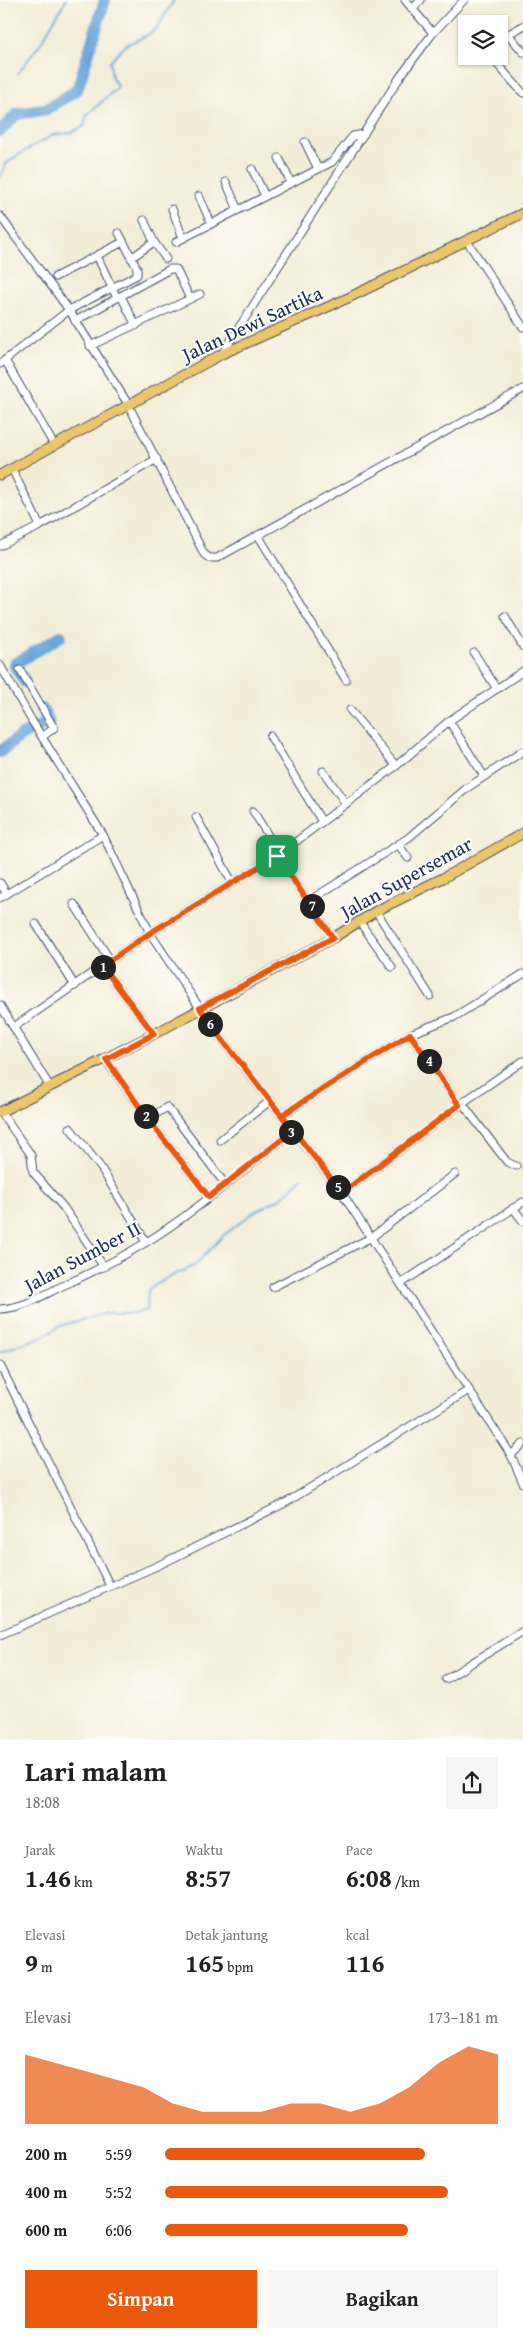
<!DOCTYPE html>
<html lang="id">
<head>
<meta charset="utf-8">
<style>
  body { margin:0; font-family:"Gentium Book Plus",serif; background:#f6f6f6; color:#222; height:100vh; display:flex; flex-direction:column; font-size:19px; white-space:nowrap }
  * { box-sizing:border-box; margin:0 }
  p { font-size:16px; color:#767676 }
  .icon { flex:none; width:28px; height:28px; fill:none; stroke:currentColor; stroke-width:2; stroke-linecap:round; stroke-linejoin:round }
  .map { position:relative; height:1740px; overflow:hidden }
  .drawer { display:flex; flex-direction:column; background:#fff; flex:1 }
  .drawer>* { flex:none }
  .tools { position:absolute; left:458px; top:15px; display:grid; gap:10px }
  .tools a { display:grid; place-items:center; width:50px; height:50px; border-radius:0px; background:#fff; box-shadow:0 1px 4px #0004; font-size:25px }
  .pin { position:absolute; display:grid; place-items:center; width:42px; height:42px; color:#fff; margin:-21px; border-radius:10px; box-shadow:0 2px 8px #0006 }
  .km { position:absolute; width:25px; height:25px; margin:-12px; border-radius:50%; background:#222; color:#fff; font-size:14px; line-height:25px; text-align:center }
  .round { display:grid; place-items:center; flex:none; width:52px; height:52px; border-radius:0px; background:#f6f6f6 }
  .headline { display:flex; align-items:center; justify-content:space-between; height:85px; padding:0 25px }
  h1 { font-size:28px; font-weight:700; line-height:38px }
  .stats { display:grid; grid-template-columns:repeat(3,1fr); gap:8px; height:85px; padding:5px 25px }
  .stats div { display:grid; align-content:center }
  .stats b { font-size:25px; font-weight:700 }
  .stats small { font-size:14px; font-weight:400 }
  .stats p { font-size:14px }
  .chart { height:140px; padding:10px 25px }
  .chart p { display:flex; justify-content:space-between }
  .chart svg { width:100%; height:90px; margin-top:5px; fill:#ea580c; opacity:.7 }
  .primary-button { display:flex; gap:10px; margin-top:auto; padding:10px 25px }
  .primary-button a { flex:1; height:58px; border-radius:0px; background:#ea580c; color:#fff; font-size:20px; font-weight:700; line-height:58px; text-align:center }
  .primary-button a+a { background:#f6f6f6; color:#222 }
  ul { padding:0 25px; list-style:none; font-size:16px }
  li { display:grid; grid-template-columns:80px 60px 1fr; align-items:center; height:38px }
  li i { height:12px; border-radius:6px; background:#ea580c }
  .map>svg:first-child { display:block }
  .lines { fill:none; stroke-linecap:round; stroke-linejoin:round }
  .stream { stroke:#69a6db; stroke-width:2 }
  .river { stroke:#69a6db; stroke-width:12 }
  .minor-casing { stroke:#3b4c70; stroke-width:9 }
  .major-casing { stroke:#3b4c70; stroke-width:11 }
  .minor { stroke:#fff; stroke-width:7 }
  .major { stroke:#ecc669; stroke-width:9 }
  .route-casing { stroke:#fff; stroke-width:10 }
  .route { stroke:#ea580c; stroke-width:6 }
  .labels { text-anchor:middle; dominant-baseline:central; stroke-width:4; stroke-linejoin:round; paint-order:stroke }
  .street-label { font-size:20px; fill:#1b2f5e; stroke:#fdfcf7 }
</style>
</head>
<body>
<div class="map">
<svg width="523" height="1741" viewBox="0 0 523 1741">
  <rect width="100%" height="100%" fill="#fdfcf7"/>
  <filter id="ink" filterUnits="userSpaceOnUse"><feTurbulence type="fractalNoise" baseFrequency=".02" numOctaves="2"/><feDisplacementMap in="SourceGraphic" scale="10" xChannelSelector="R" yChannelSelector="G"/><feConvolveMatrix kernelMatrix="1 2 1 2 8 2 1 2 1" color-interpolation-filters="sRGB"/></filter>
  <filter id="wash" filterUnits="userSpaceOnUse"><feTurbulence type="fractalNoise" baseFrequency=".0096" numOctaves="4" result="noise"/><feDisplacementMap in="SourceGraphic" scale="20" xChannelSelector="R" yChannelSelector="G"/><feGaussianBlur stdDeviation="1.12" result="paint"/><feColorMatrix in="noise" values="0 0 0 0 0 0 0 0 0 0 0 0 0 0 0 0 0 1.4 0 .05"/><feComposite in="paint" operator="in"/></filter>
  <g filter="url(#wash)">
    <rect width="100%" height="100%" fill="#f3edd7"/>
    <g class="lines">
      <g class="stream">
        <path d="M18 73 40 44 66 0"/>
        <path d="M0 178 6 164 18 155 53 135 71 133 84 126 87 115 118 87 112 78 110 62 126 45 146 36 157 28 174 0"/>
        <path d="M0 1352 44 1336 60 1326 106 1313H133L147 1310 148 1290 167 1278 194 1266 224 1235 254 1212 281 1198 302 1178"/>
      </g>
      <g class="river">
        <path d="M0 131 17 114 47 109 77 90 105 0"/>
        <path d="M25 682 14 664 61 636"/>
        <path d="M0 752 22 735 49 722 42 709"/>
      </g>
    </g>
  </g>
  <g filter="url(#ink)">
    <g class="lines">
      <g class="minor-casing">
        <g id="minor">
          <path d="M405 0 433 33 464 0"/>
          <path d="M412 9 421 0"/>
          <path d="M508 34 523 52"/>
          <path d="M499 39 523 26"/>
          <path d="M490 56 523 93"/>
          <path d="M305 142 318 169"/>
          <path d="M279 158 291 183"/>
          <path d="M252 169 265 196"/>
          <path d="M226 182 238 210"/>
          <path d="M199 196 211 223"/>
          <path d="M172 209 183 238"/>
          <path d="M0 216 69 310 128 404 204 554 209 558H217L523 389"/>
          <path d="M144 220 154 242 166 259"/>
          <path d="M467 241 523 327"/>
          <path d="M176 242 332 162 353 136 364 134"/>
          <path d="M97 256 117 298"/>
          <path d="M131 258 154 242"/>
          <path d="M55 277 123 242"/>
          <path d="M121 296 136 326"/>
          <path d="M190 299 200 294"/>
          <path d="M75 321 170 269H176L190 299 90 346"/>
          <path d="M222 354 400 77 433 33"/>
          <path d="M5 360 54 445"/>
          <path d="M0 364 69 310 137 275V268L119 233"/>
          <path d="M12 469 40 526"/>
          <path d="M258 535 346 680"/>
          <path d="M0 546 40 526 157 459"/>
          <path d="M505 616 523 647"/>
          <path d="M474 653 497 689"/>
          <path d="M0 665 32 721 103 835 150 933 213 1028 342 1193 511 1455 523 1483"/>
          <path d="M20 670 54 728 42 737"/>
          <path d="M350 710 396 766"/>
          <path d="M449 721 484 776"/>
          <path d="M270 736 322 822"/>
          <path d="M323 771 346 804"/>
          <path d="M253 811 279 853"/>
          <path d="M196 817 232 882"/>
          <path d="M398 844 408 858"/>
          <path d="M277 856 333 938"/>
          <path d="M0 883 7 894"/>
          <path d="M0 898 103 835"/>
          <path d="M309 901 408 838 467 788 523 751"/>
          <path d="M74 904 110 960"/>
          <path d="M376 911 430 996"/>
          <path d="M359 921 392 967"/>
          <path d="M36 924 75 986"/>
          <path d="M102 966 154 1034"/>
          <path d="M0 1005 50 1087"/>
          <path d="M14 1027 150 933 277 856 396 766 449 721 523 671"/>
          <path d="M410 1034 459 1105"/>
          <path d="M105 1059 148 1119 209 1197"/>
          <path d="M462 1103 507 1162 516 1166"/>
          <path d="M0 1111 31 1155 33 1172 64 1208 104 1267"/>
          <path d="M282 1115 410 1034 454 1017 523 974"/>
          <path d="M148 1119 167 1107 225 1184"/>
          <path d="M70 1128 101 1168 146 1242"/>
          <path d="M220 1140 270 1101"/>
          <path d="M342 1193 462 1103 523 1061"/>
          <path d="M513 1208 523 1221"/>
          <path d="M402 1283 523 1202"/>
          <path d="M273 1287 372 1237 455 1174"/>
          <path d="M0 1309C23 1308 40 1297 60 1287 89 1274 117 1260 145 1243 197 1211 245 1168 294 1130"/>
          <path d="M0 1365 110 1586"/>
          <path d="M511 1455 523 1444"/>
          <path d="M0 1635 159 1565 287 1502 469 1390"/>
          <path d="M446 1679 523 1631"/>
        </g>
      </g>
      <g class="major-casing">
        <g id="major">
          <path d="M0 475 222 354 348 298 523 213"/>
          <path d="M0 1112 154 1034 333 938 376 911 443 878 523 833"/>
        </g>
      </g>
      <use href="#minor" class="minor"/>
      <use href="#major" class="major"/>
    </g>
  </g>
  <g class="lines" filter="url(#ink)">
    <g class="route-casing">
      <path id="route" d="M277 856 150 933 102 966 154 1034 106 1059 148 1119 209 1197 294 1130 282 1115 410 1034 459 1105 342 1193C311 1152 279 1113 248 1072 231 1051 214 1031 200 1008L333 938 277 856"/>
    </g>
    <use href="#route" class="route"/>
  </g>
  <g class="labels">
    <g class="street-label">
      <text transform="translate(252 323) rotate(-25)">Jalan Dewi Sartika</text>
      <text transform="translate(406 877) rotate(-29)">Jalan Supersemar</text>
      <text transform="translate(82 1256) rotate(-28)">Jalan Sumber II</text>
    </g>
  </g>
</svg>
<div class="tools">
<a><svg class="icon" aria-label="layers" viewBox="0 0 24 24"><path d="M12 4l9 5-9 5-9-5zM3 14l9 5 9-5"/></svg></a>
</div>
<div class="pin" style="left:277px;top:856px;background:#1e9e55"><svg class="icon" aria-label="arrive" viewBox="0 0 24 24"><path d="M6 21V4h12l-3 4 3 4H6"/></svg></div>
<b class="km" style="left:103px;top:967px">1</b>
<b class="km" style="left:146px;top:1116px">2</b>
<b class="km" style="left:291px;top:1132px">3</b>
<b class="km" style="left:429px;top:1061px">4</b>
<b class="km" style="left:338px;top:1187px">5</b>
<b class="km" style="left:210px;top:1024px">6</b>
<b class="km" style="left:312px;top:906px">7</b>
</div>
<section class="drawer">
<div class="headline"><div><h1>Lari malam</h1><p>18:08</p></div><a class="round"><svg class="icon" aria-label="share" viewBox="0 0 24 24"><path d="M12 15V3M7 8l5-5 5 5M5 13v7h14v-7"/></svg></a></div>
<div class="stats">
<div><p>Jarak</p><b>1.46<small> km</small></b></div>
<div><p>Waktu</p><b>8:57</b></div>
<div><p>Pace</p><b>6:08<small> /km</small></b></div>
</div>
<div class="stats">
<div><p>Elevasi</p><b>9<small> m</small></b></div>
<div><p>Detak jantung</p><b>165<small> bpm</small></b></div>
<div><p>kcal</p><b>116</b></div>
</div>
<div class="chart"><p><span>Elevasi</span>173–181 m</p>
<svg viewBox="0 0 160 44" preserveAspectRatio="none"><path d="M0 44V10L10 14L20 18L30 22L40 26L50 34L60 38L70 38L80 38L90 34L100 34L110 38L120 34L130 26L140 14L150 6L160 10V44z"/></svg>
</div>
<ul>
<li><b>200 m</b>5:59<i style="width:78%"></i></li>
<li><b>400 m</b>5:52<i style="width:85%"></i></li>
<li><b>600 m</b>6:06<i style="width:73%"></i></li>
</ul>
<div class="primary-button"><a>Simpan</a><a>Bagikan</a></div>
</section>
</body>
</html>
